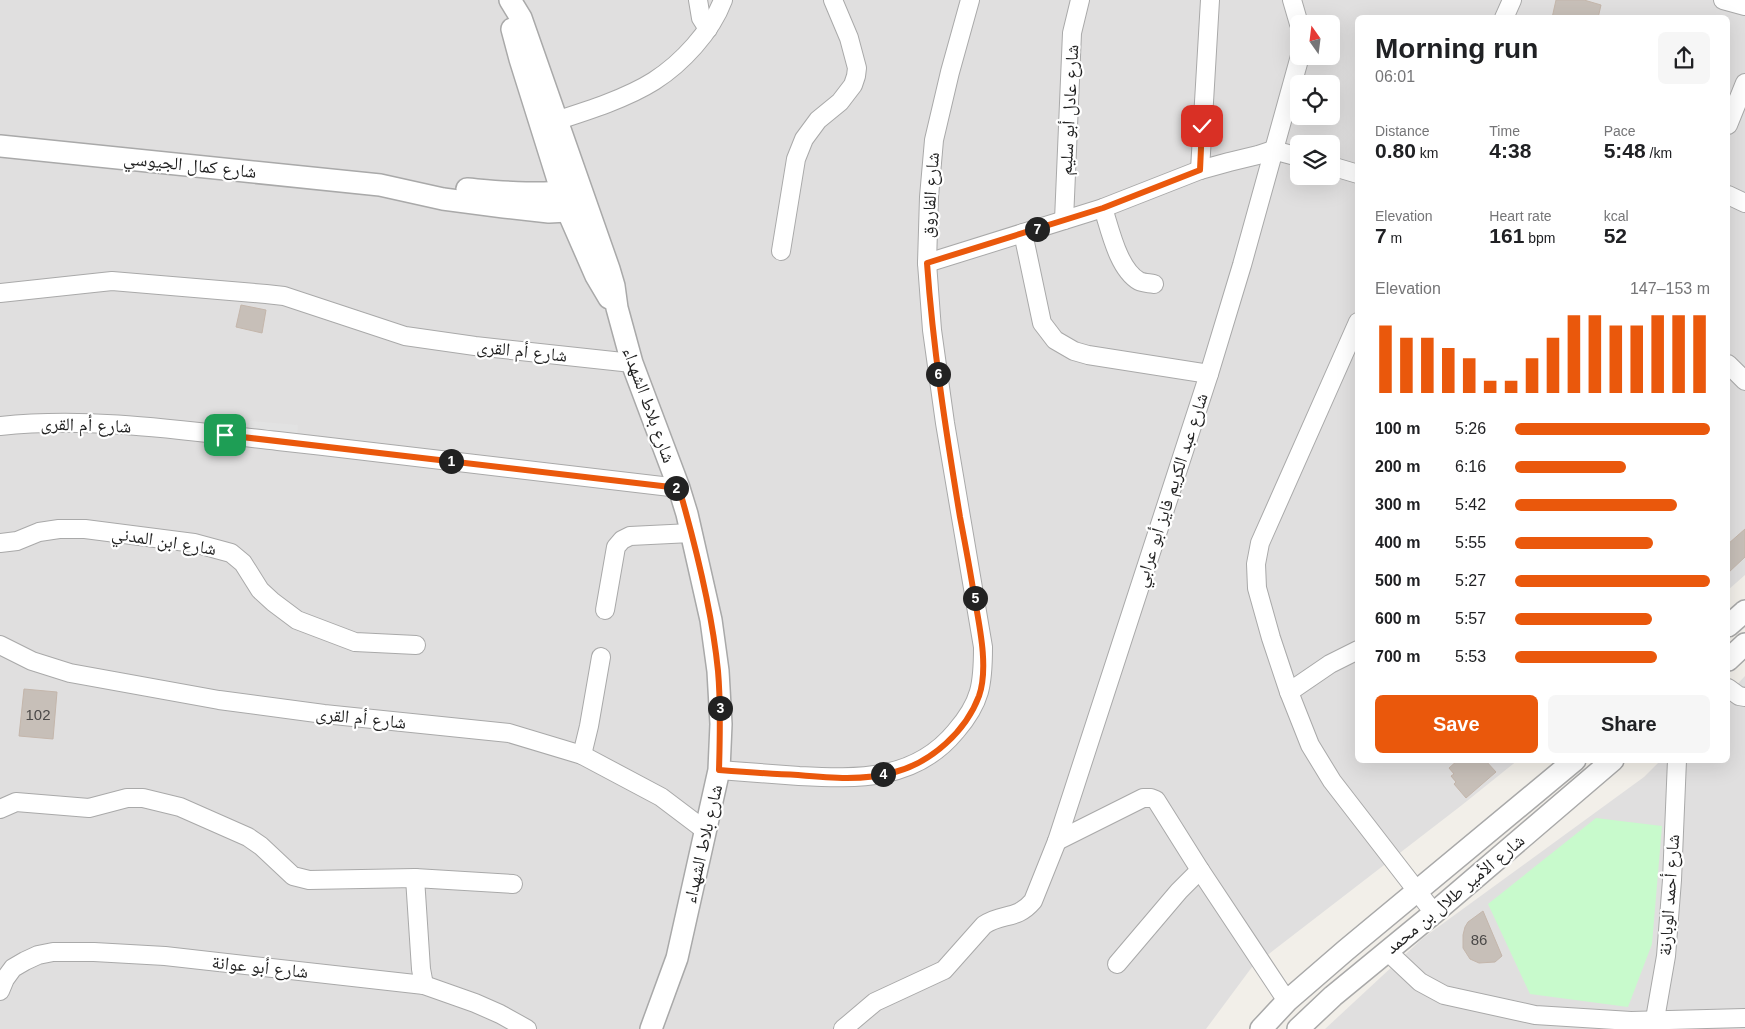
<!DOCTYPE html>
<html lang="en">
<head>
<meta charset="utf-8">
<style>
  body { margin:0; font-family:Arial,"Noto Naskh Arabic",sans-serif; background:#f6f6f6; color:#202124; height:100vh; display:flex; flex-direction:column; font-size:19px; white-space:nowrap }
  * { box-sizing:border-box; margin:0 }
  p { font-size:16px; color:#757577 }
  .icon { flex:none; width:28px; height:28px; fill:none; stroke:currentColor; stroke-width:2; stroke-linecap:round; stroke-linejoin:round }
  .map { position:relative; flex:1; overflow:hidden }
  .details { position:absolute; left:1355px; top:15px; width:375px; height:748px; display:flex; flex-direction:column; background:#fff; border-radius:8px; box-shadow:0 5px 20px #0002 }
  .details>* { flex:none }
  .needle { width:32px; rotate:346deg }
  .tools { position:absolute; left:1290px; top:15px; display:grid; gap:10px }
  .tools a { display:grid; place-items:center; width:50px; height:50px; border-radius:8px; background:#fff; box-shadow:0 5px 20px #0002; font-size:25px }
  .pin { position:absolute; display:grid; place-items:center; width:42px; height:42px; color:#fff; margin:-21px; border-radius:10px; box-shadow:0 2px 8px #0006 }
  .km { position:absolute; width:25px; height:25px; margin:-12px; border-radius:50%; background:#222; color:#fff; font-size:14px; line-height:25px; text-align:center }
  .round { display:grid; place-items:center; flex:none; width:52px; height:52px; border-radius:8px; background:#f6f6f6 }
  .head { display:flex; align-items:center; justify-content:space-between; height:85px; padding:0 20px }
  h1 { font-size:28px; font-weight:700; line-height:38px }
  .figures { display:grid; grid-template-columns:repeat(3,1fr); gap:8px; height:85px; padding:5px 20px }
  .figures div { display:grid; align-content:center }
  .figures b { font-size:21px; font-weight:700 }
  .figures small { font-size:14px; font-weight:400 }
  .figures p { font-size:14px }
  .chart { height:140px; padding:10px 20px }
  .chart p { display:flex; justify-content:space-between }
  .chart svg { width:100%; height:90px; margin-top:5px; stroke:#ea580c; stroke-width:6 }
  .cta { display:flex; gap:10px; margin-top:auto; padding:10px 20px }
  .cta a { flex:1; height:58px; border-radius:8px; background:#ea580c; color:#fff; font-size:20px; font-weight:700; line-height:58px; text-align:center }
  .cta a+a { background:#f6f6f6; color:#202124 }
  ul { padding:0 20px; list-style:none; font-size:16px }
  li { display:grid; grid-template-columns:80px 60px 1fr; align-items:center; height:38px }
  li i { height:12px; border-radius:6px; background:#ea580c }
  .map>svg:first-child { display:block }
  .residential { fill:#e0dfdf; fill-rule:evenodd }
  .park { fill:#c8facc }
  .parking { fill:#e2e2e2 }
  .building { fill:#c7bfb8; stroke:#c4b6ab }
  .lines { fill:none; stroke-linecap:round; stroke-linejoin:round }
  .minor-casing { stroke:#a9a9a9; stroke-width:20 }
  .tertiary-casing { stroke:#a9a9a9; stroke-width:24 }
  .minor { stroke:#fff; stroke-width:18 }
  .tertiary { stroke:#fff; stroke-width:21 }
  .route-casing { stroke:#fff; stroke-width:10 }
  .route { stroke:#ea580c; stroke-width:6 }
  .labels { text-anchor:middle; dominant-baseline:central; stroke-width:4.5; stroke-linejoin:round; paint-order:stroke }
  .number-label { font-size:15px; fill:#4b4948 }
  .street-label { font-size:18px; fill:#222; stroke:#fff }
</style>
</head>
<body>
<div class="map">
<svg width="1745" height="1029" viewBox="0 0 1745 1029">
  <rect width="100%" height="100%" fill="#f2efe9"/>
  <g class="residential">
    <path d="M0 0H1745V575L1728 590V18H1358V760H1518L1462 805 1252 967 1206 1029H0ZM1299 24H1331V56H1299ZM1299 84H1331V116H1299ZM1299 144H1331V176H1299Z"/>
    <path d="M1745 676V1029H1325L1423 938 1644 777 1661 760H1728V694Z"/>
  </g>
  <path class="park" d="M1596 818 1662 826 1652 944 1628 1007 1530 994 1488 904Z"/>
  <path class="parking" d="M250 421 298 425 297 437 249 433Z"/>
  <g class="building">
    <path d="M1556 0H1584L1601 5 1598 18H1552Z"/>
    <path d="M241 305 266 310 262 333 236 327Z"/>
    <path d="M1745 529V557L1728 573V544Z"/>
    <path d="M24 689 57 692 53 739 19 736Z"/>
    <path d="M1458 760H1485L1496 772 1466 798 1454 784 1456 782 1451 776 1454 774 1449 768Z"/>
    <path d="M1483 911 1502 956 1495 962 1479 963 1470 959 1463 948V935L1465 927 1468 922Z"/>
  </g>
  <g class="lines">
    <g class="minor-casing">
      <g id="minor">
        <path d="M698 0 701 18 708 29"/>
        <path d="M1292 0 1299 24"/>
        <path d="M1723 0 1745 6"/>
        <path d="M1504 18 1512 0"/>
        <path d="M546 124C580 113 624 100 654 81 682 63 711 32 723 0"/>
        <path d="M1728 125 1745 83"/>
        <path d="M1331 166 1358 174"/>
        <path d="M1200 170 1210 0"/>
        <path d="M1728 195 1745 203"/>
        <path d="M1103 208C1110 229 1118 269 1139 281 1143 283 1149 283 1154 284"/>
        <path d="M1064 220 1072 33 1080 0"/>
        <path d="M1023 233 1042 323 1055 340 1074 351 1088 355 1209 374"/>
        <path d="M781 251 796 159 804 139 818 120 840 102 853 85 856 76 857 68 849 38 833 0"/>
        <path d="M927 263 1103 208 1200 170 1229 162 1258 155 1273 150 1299 157"/>
        <path d="M0 293 112 281 266 294 284 296 405 336 475 346 632 363"/>
        <path d="M1358 322 1260 543 1256 564 1257 588 1271 638 1289 692 1310 745 1332 781 1434 913"/>
        <path d="M1728 364 1745 381"/>
        <path d="M0 426C92 416 187 431 278 441 412 456 546 472 679 488"/>
        <path d="M0 543 17 541 39 532 59 529H85L194 543 231 553 243 563 260 590 273 602 297 620 355 642 416 645"/>
        <path d="M605 610 616 547 622 540 630 536 691 533"/>
        <path d="M0 645 32 661 70 673 219 700 324 714 509 733 582 755 661 797 706 831"/>
        <path d="M1728 688 1739 696 1745 697"/>
        <path d="M1289 692 1330 664 1358 650"/>
        <path d="M582 755 589 726 601 657"/>
        <path d="M719 770C745 772 772 774 799 776 858 779 915 781 956 731 981 702 983 684 983 647L945 423 932 330 927 263 929 197 934 140 950 72 970 0"/>
        <path d="M0 809 16 802 89 808 127 798H143L180 807 248 837 261 846 293 876 309 880 415 878 513 884"/>
        <path d="M1057 841 1143 798H1151L1156 800 1200 870 1287 1001"/>
        <path d="M415 878 421 969 424 985"/>
        <path d="M1387 951 1420 982 1444 995 1535 1015 1631 1021 1745 1018"/>
        <path d="M1117 964 1179 891 1200 870"/>
        <path d="M0 991 5 979 13 968 25 961 38 955 53 952H94L165 956 424 985 475 1003 500 1014 527 1029"/>
        <path d="M843 1029 875 1002 944 970 984 925C1003 912 1016 921 1033 901L1057 841 1209 374 1242 265 1300 56"/>
        <path d="M1657 1029 1655 1019 1666 956 1672 880 1677 760"/>
      </g>
    </g>
    <g class="tertiary-casing">
      <g id="tertiary">
        <path d="M510 0 521 18 609 269 614 286 617 308 632 363 679 488 687 514 711 620 718 671 721 724 719 770 677 958 651 1029"/>
        <path d="M512 29 520 59 568 212 596 276 609 298"/>
        <path d="M0 146 380 185 443 199 504 207 549 212 587 210"/>
        <path d="M467 189C503 192 539 196 574 190"/>
        <path d="M1728 626 1745 611"/>
        <path d="M1728 660 1745 644"/>
        <path d="M1261 1029 1287 1001 1346 950 1575 760"/>
        <path d="M1298 1029 1333 996 1434 913 1613 760"/>
      </g>
    </g>
    <use href="#minor" class="minor"/>
    <use href="#tertiary" class="tertiary"/>
  </g>
  <g class="lines">
    <g class="route-casing">
      <path id="route" d="M225 435 679 488C696 547 712 610 718 671 721 704 720 737 719 770 745 772 771 774 798 775 830 778 864 781 895 772 932 762 966 731 979 696 989 667 979 624 974 595 970 569 965 543 960 517 946 432 933 348 927 263L1103 208 1200 170 1202 126"/>
    </g>
    <use href="#route" class="route"/>
  </g>
  <g class="labels">
    <g class="number-label">
      <text x="38" y="714">102</text>
      <text x="1479" y="939">86</text>
    </g>
    <g class="street-label">
      <text transform="translate(1069 110) rotate(-87)">شارع عادل أبو سليم</text>
      <text transform="translate(190 165) rotate(6)">شارع كمال الجيوسي</text>
      <text transform="translate(930 195) rotate(-86)">شارع الفاروق</text>
      <text transform="translate(522 351) rotate(6)">شارع أم القرى</text>
      <text transform="translate(649 405) rotate(70)">شارع بلاط الشهداء</text>
      <text transform="translate(86 425) rotate(2)">شارع أم القرى</text>
      <text transform="translate(1171 490) rotate(-72)">شارع عبد الكريم فايز أبو عرابي</text>
      <text transform="translate(164 541) rotate(9)">شارع ابن المدني</text>
      <text transform="translate(361 718) rotate(6)">شارع أم القرى</text>
      <text transform="translate(703 844) rotate(-77)">شارع بلاط الشهداء</text>
      <text transform="translate(1455 894) rotate(-40)">شارع الأمير طلال بن محمد</text>
      <text transform="translate(1669 895) rotate(-86)">شارع أحمد الوبارنة</text>
      <text transform="translate(260 967) rotate(6)">شارع أبو عوانة</text>
    </g>
  </g>
</svg>
<div class="tools">
<a><svg class="needle" viewBox="-14 -14 28 28"><path d="M0-13l5 13h-10z" fill="#e53935"/><path d="M0 13l5-13h-10z" fill="#757577"/></svg></a>
<a><svg class="icon" aria-label="locate" viewBox="0 0 24 24"><circle cx="12" cy="12" r="6"/><path d="M12 2v4M12 18v4M2 12h4M18 12h4"/></svg></a>
<a><svg class="icon" aria-label="layers" viewBox="0 0 24 24"><path d="M12 4l9 5-9 5-9-5zM3 14l9 5 9-5"/></svg></a>
</div>
<div class="pin" style="left:225px;top:435px;background:#1e9e55"><svg class="icon" aria-label="arrive" viewBox="0 0 24 24"><path d="M6 21V4h12l-3 4 3 4H6"/></svg></div>
<div class="pin" style="left:1202px;top:126px;background:#d93025"><svg class="icon" aria-label="check" viewBox="0 0 24 24"><path d="M5 12l5 5 9-10"/></svg></div>
<b class="km" style="left:451px;top:461px">1</b>
<b class="km" style="left:676px;top:488px">2</b>
<b class="km" style="left:720px;top:708px">3</b>
<b class="km" style="left:883px;top:774px">4</b>
<b class="km" style="left:975px;top:598px">5</b>
<b class="km" style="left:938px;top:374px">6</b>
<b class="km" style="left:1037px;top:229px">7</b>
<section class="details">
<div class="head"><div><h1>Morning run</h1><p>06:01</p></div><a class="round"><svg class="icon" aria-label="share" viewBox="0 0 24 24"><path d="M12 15V3M7 8l5-5 5 5M5 13v7h14v-7"/></svg></a></div>
<div class="figures">
<div><p>Distance</p><b>0.80<small> km</small></b></div>
<div><p>Time</p><b>4:38</b></div>
<div><p>Pace</p><b>5:48<small> /km</small></b></div>
</div>
<div class="figures">
<div><p>Elevation</p><b>7<small> m</small></b></div>
<div><p>Heart rate</p><b>161<small> bpm</small></b></div>
<div><p>kcal</p><b>52</b></div>
</div>
<div class="chart"><p><span>Elevation</span>147–153 m</p>
<svg viewBox="0 0 160 44" preserveAspectRatio="none"><path d="M5 44V11M15 44V17M25 44V17M35 44V22M45 44V27M55 44V38M65 44V38M75 44V27M85 44V17M95 44V6M105 44V6M115 44V11M125 44V11M135 44V6M145 44V6M155 44V6"/></svg>
</div>
<ul>
<li><b>100 m</b>5:26<i style="width:100%"></i></li>
<li><b>200 m</b>6:16<i style="width:57%"></i></li>
<li><b>300 m</b>5:42<i style="width:83%"></i></li>
<li><b>400 m</b>5:55<i style="width:71%"></i></li>
<li><b>500 m</b>5:27<i style="width:100%"></i></li>
<li><b>600 m</b>5:57<i style="width:70%"></i></li>
<li><b>700 m</b>5:53<i style="width:73%"></i></li>
</ul>
<div class="cta"><a>Save</a><a>Share</a></div>
</section>
</div>
</body>
</html>
